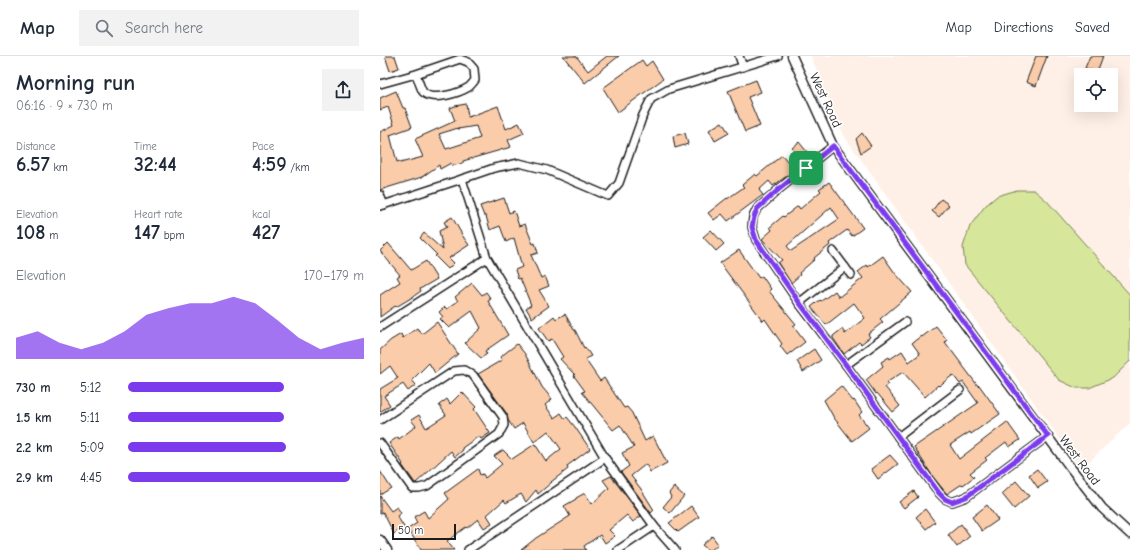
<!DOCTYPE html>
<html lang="en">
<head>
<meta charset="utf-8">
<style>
  body { margin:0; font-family:"Comic Neue",sans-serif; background:#f2f2f3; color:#1f2937; height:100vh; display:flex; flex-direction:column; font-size:15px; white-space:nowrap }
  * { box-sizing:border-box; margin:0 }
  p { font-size:13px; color:#747a83 }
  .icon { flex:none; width:22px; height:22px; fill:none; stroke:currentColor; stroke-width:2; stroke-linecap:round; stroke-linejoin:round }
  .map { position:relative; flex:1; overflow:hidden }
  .side { display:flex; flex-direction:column; background:#fff; width:380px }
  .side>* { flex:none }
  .tools { position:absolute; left:694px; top:12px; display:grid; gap:8px }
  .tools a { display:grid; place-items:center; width:44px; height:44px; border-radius:0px; background:#fff; box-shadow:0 4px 16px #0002; font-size:20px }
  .scale { position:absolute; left:12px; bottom:10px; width:64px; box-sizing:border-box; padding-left:4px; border:2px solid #1c1c1c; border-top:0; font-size:11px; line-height:14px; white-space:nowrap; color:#1c1c1c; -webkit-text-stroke:3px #fff; paint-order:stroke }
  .pin { position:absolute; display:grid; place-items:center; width:34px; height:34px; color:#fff; margin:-17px; border-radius:8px; box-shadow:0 2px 6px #0006 }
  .round { display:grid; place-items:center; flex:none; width:42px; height:42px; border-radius:0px; background:#f2f2f3 }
  .head { display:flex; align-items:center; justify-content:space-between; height:68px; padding:0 16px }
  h1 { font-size:22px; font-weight:600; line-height:30px }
  .stats { display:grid; grid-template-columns:repeat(3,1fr); gap:6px; height:68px; padding:4px 16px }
  .stats div { display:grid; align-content:center }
  .stats b { font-size:20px; font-weight:600 }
  .stats small { font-size:11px; font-weight:400 }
  .stats p { font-size:11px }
  .chart { height:112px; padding:8px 16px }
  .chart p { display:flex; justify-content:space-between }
  .chart svg { width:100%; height:72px; margin-top:4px; fill:#7c3aed; opacity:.7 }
  ul { padding:0 16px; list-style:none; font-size:13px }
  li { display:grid; grid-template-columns:64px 48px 1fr; align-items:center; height:30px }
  li i { height:10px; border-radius:5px; background:#7c3aed }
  header { display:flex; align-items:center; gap:24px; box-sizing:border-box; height:56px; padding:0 20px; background:#fff; border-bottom:1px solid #e0e1e3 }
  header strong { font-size:19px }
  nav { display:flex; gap:22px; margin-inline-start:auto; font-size:14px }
  .search { width:280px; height:36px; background:#f2f2f3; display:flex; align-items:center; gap:10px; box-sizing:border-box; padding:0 14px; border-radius:0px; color:#747a83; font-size:15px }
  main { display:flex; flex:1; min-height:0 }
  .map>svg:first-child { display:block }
  .built { fill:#fef0e6; fill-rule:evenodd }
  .green { fill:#d6e69a; stroke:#79815b }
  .building { fill:#fbccaa; stroke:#1c1c1c; fill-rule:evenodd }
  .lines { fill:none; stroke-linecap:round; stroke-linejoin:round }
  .minor-casing { stroke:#1c1c1c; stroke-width:10 }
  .tertiary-casing { stroke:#1c1c1c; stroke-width:11 }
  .minor { stroke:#fff; stroke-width:7 }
  .tertiary { stroke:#fff; stroke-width:8 }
  .route-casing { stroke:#fff; stroke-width:8 }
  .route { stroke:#7c3aed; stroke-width:5 }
  .labels { text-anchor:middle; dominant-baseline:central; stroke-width:3.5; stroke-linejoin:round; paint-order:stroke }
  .street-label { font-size:13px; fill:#1c1c1c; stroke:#fff }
</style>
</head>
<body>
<header>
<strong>Map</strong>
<div class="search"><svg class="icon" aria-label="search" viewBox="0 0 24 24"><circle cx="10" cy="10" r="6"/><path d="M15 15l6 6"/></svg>Search here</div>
<nav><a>Map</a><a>Directions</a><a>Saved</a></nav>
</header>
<main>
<section class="side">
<div class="head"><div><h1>Morning run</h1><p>06:16 · 9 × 730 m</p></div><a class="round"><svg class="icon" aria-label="share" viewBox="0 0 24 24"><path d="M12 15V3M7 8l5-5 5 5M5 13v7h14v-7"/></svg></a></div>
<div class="stats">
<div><p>Distance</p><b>6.57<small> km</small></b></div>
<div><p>Time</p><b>32:44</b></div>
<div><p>Pace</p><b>4:59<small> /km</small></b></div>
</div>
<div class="stats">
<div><p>Elevation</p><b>108<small> m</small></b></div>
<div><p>Heart rate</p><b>147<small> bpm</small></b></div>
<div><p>kcal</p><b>427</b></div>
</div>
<div class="chart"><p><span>Elevation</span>170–179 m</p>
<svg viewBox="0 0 160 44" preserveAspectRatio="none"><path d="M0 44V31L10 27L20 34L30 38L40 34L50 27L60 17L70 13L80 10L90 10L100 6L110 10L120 20L130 31L140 38L150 34L160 31V44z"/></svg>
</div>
<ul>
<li><b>730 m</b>5:12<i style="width:66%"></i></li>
<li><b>1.5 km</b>5:11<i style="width:66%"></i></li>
<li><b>2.2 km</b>5:09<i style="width:67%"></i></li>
<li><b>2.9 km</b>4:45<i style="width:94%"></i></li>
</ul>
</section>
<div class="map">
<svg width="750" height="494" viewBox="0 0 750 494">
  <rect width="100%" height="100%" fill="#fff"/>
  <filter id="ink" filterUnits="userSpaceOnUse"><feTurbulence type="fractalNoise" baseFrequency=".025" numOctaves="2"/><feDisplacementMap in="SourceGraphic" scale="8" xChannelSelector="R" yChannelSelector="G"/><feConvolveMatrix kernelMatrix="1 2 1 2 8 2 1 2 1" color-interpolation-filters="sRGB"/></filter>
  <g filter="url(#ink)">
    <path class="built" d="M431 0H750V367L701 413 462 77ZM701 19H731V49H701Z"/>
    <path class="green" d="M637 134H654L667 145 750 239V305L733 322 709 332H696L679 324 585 209 583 191 590 170 605 150 617 140Z"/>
    <g class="building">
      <path d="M5 0H15L19 12 10 15Z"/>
      <path d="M183 0H196L208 15 227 0H239L205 27Z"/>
      <path d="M656 0H667L656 30 646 26Z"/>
      <path d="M710 0H723L717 16 705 12Z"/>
      <path d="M262 4 266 10 272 5 283 23 238 56 223 32Z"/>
      <path d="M376 24 381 36 368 41 380 70 365 76 348 35Z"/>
      <path d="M16 35 23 52H25L32 71 10 79 17 106 19 105 20 107 43 101 35 83 75 65 70 52 75 50 86 48 88 61 118 50 126 73 139 67 144 77 128 84 131 91 83 105V107L72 110 71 107 60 113 59 109 42 121 0 134V76L14 69 8 51 0 54V42ZM96 70 100 82 66 93 59 78 78 72V73Z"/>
      <path d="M342 66 349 77 335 85 329 74Z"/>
      <path d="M305 77 308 88 295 92 293 80Z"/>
      <path d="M482 77 491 90 481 97 476 83Z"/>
      <path d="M419 86 431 101 424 107 412 92Z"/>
      <path d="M402 99 415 114 393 130 389 125 379 134 383 139 348 165 342 158 334 164 328 157 347 142V143L364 131 362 129 375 118 377 120Z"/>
      <path d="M449 126 483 172 472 180 467 174 449 187 450 189 434 202 435 203 419 217 420 219 411 227 398 207 402 204 382 183 392 174 390 171 403 160 404 161 418 150 420 153 441 135 439 133ZM451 151 459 163 411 195 407 190Z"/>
      <path d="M124 142 129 157 134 155 139 170 145 168 153 188 155 187 158 197 151 199 161 222 165 220 169 230 159 234 169 250 152 262 146 252 151 249 140 222 138 223 135 214 142 211 134 182 126 186 120 170 110 174 106 160H104L100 150Z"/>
      <path d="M561 143 569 149 559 161 552 155Z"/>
      <path d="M72 161 84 182 89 189 69 202 74 207 68 213 55 200 57 199 40 182 44 177 63 194 59 175 67 171 64 166Z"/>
      <path d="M331 174 344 188 336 195 323 181Z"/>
      <path d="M8 187 31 214 46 205 57 223 40 233 41 235 31 242 16 251 15 250 0 261V239L20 226 17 221 20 219 0 195Z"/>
      <path d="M359 194 379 222 382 220 391 233 389 235 416 268 413 270 425 286 411 297V296L407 299 400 290 402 288 385 263 383 265 372 250 340 207Z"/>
      <path d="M503 200 515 217 532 236 500 263 503 266 488 278 490 281 481 288 479 286 464 298 453 282V280L462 273 465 278 485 262 474 247 446 269 431 251 440 244 441 245 455 235 459 241 483 222 478 216 487 209 488 211Z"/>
      <path d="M92 227 102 239 106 236 111 243 108 245 128 279 105 295 107 298 101 302 85 287 101 272 92 255 69 272 60 263 63 261 59 256 65 251 67 253 78 245 75 241Z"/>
      <path d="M185 258 194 274H195L204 292 205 291 211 300 205 303 220 325 224 322 244 352 247 351 252 357 265 385 273 380 287 407 270 416 266 408 251 420 261 433 274 454 271 457 241 416 249 410 242 397 254 391 240 369 233 374 202 336 205 335 194 320 195 319 180 303 183 301 172 283 168 285 159 272 174 260 176 263Z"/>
      <path d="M57 266 78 298 55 317 49 307 32 324 36 329 28 335 23 328 4 340 10 349 0 356V333L18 322 10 310 0 318V294L11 284 21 278 23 282 37 272 42 278Z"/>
      <path d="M556 270 567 284 565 286 598 330 599 329 620 358 591 378 590 376 570 389 579 403 627 366 640 384 629 391 626 386 605 402 607 404 590 417 594 421 583 429 582 428 567 438 553 421 534 391 598 347 583 326 580 328 573 319 559 330 558 329 545 341 523 316 506 327 508 329 505 331 520 350 513 356 497 337 496 338 486 324 503 310 501 306 509 301 510 303 522 295 529 306 540 298 532 287 541 280 542 281Z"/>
      <path d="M137 288 145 298 162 331 172 343 165 349 174 362 181 357 185 363 187 361 195 371 210 393 187 410 188 413 171 426H172L158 438 156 434 146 446 141 438 126 447 124 444 107 459 112 467 104 472 98 463 87 472 86 471 67 485 74 494H41L28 473 37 467 34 461 44 455 48 462 69 443 65 437 98 413 100 419 103 418 105 422 122 408 114 400 123 394 132 403 155 388 166 405 181 393 168 375 154 386 143 367 134 373 128 364 127 358 98 318 122 304 120 301Z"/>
      <path d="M434 293 441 304 423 316 417 305Z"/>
      <path d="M461 330 473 345 474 344 482 356 479 359 489 372 472 385 454 362 444 344Z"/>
      <path d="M82 336 96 351 94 353 110 377 101 383 99 380 82 392 83 394 75 401 71 395 36 427H35L22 409 23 408 9 387 18 381 19 383 36 370 31 364 39 359 46 372 66 359 59 349 67 343 70 348Z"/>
      <path d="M510 399 518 408 498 423 491 413Z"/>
      <path d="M657 413 667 426 658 432 649 419Z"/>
      <path d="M0 415 11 432 0 439Z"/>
      <path d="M231 420 261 460 253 466 247 459 229 474 235 480 225 487 220 479 204 490 206 494H141L156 482 190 460 184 450 196 443V442L205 437 212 448 229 432 223 424Z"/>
      <path d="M636 425 649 440 634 453 622 438Z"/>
      <path d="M294 431 304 440 290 457 283 451 291 441 289 437Z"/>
      <path d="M534 435 538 441 524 452 519 446Z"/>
      <path d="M0 440 11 455 17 451 21 457 17 460 24 471 14 478 3 456 0 458Z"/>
      <path d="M607 449 618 464 602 475 592 461Z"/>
      <path d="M311 450 319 461 298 476 289 467Z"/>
      <path d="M545 453 555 466 546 473 536 461Z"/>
      <path d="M581 468 590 480 577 491 568 479Z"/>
      <path d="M332 480 338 488 331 494H328L322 489Z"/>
    </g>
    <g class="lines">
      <g class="minor-casing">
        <g id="minor">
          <path d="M359 0 363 11"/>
          <path d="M0 28 36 18 80 3 88 6 94 13 95 24C93 27 91 29 89 31 79 37 52 46 43 36 40 31 38 23 36 18"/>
          <path d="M453 90 398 134 377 153 373 161 372 171 376 184 419 247 466 309 559 437 565 443 572 446 586 441 668 380"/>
          <path d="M82 123 114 112 139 107 167 114 228 140 239 127 263 59 271 43 289 33 398 0"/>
          <path d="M0 139 4 149"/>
          <path d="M0 150 82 123 107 202 225 402 274 470 295 494"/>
          <path d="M453 195 471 219"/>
          <path d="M419 247 465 211"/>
          <path d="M0 271 107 202"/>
          <path d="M466 309 525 266"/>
          <path d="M0 364 74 315 84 314 93 319 123 361 124 369 119 378 47 430 39 432H32L0 387"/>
          <path d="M518 381 580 334"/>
          <path d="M88 494 225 402"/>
          <path d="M238 494 274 470"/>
        </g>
      </g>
      <g class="tertiary-casing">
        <g id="tertiary">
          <path d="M412 0 453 90 690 411 722 452 750 478"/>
          <path d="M0 484 7 494"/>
        </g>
      </g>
      <use href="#minor" class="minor"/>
      <use href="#tertiary" class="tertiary"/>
    </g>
  </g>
  <g class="lines" filter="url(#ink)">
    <g class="route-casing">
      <path id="route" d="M453 90 668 380 586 441 572 446 565 443 559 437 466 309 419 246 376 184 372 171 374 161 377 153 398 134Z"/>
    </g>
    <use href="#route" class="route"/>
  </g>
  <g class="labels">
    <g class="street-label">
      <text transform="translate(446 44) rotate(65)">West Road</text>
      <text transform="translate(700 404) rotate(53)">West Road</text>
    </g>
  </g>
</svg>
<div class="tools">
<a><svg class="icon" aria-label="locate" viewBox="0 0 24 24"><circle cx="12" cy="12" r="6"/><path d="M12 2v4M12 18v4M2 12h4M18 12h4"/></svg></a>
</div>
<div class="scale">50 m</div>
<div class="pin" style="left:426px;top:112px;background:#1e9e55"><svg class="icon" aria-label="arrive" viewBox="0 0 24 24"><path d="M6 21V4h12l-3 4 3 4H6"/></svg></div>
</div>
</main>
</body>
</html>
